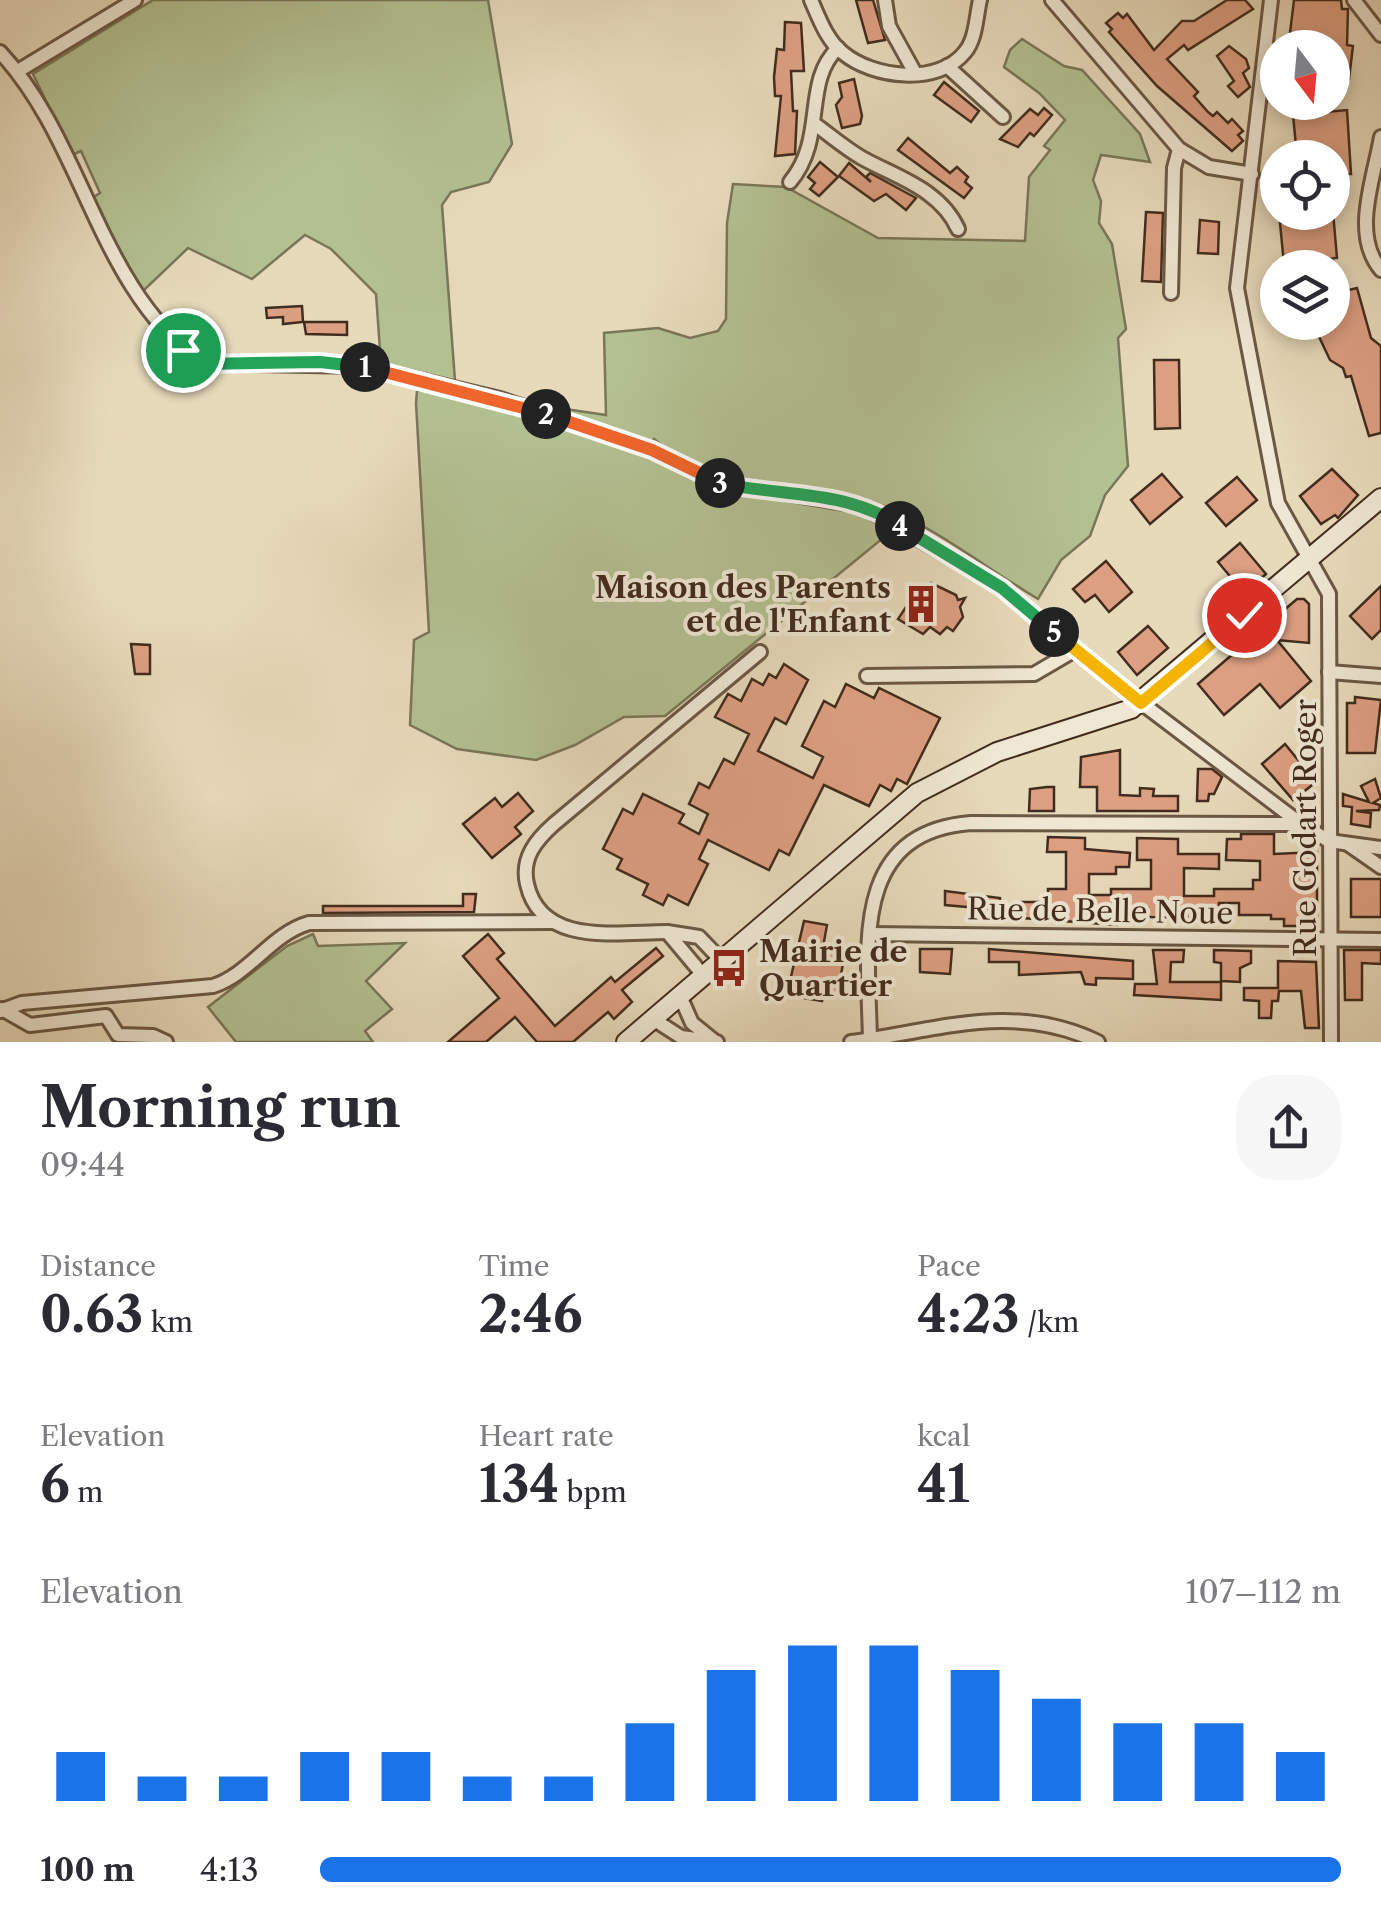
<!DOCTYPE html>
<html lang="en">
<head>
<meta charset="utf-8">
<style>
  body { margin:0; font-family:"Libre Caslon Text",serif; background:#f7f7f7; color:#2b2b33; height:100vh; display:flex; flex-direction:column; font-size:38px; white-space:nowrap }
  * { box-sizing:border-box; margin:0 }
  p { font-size:32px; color:#7c7c81 }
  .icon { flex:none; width:55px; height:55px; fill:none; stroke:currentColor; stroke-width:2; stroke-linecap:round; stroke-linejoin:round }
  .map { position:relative; height:1042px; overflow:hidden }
  .sheet { display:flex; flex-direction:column; background:#fff; flex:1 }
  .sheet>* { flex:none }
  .needle { width:65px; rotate:164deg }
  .buttons { position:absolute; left:1260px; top:30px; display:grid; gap:20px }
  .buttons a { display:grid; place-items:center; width:90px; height:90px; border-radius:50%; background:#fff; box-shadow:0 5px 15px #0003; font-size:50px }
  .pin { position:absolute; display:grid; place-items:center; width:85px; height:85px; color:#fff; margin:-42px; border:5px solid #fff; border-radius:50%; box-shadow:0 2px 10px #0007 }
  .km { position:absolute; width:50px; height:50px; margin:-25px; border-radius:50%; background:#222; color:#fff; font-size:28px; line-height:50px; text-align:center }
  .round { display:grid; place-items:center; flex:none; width:105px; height:105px; border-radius:40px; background:#f7f7f7 }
  .headline { display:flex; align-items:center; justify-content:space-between; height:170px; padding:0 40px }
  h1 { font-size:55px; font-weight:800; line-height:75px }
  .metrics { display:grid; grid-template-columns:repeat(3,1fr); gap:15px; height:170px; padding:10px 40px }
  .metrics div { display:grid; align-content:center }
  .metrics b { font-size:50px; font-weight:800 }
  .metrics small { font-size:28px; font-weight:400 }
  .metrics p { font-size:28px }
  .chart { height:280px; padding:20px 40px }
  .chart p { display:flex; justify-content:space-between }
  .chart svg { width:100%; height:180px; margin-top:10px; stroke:#1a73e8; stroke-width:6 }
  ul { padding:0 40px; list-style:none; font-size:32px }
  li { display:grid; grid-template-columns:160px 120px 1fr; align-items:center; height:75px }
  li i { height:25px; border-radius:12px; background:#1a73e8 }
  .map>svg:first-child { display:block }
  .green { fill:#b3c092; stroke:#7a7658; stroke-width:2.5 }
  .building { fill:#dd9f82; stroke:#422c1d; stroke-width:2.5 }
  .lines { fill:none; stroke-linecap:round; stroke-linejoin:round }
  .street-casing { stroke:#6b5844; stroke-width:18 }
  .secondary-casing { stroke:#422c1d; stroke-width:22 }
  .street { stroke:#efe7d3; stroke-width:12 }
  .secondary { stroke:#efe7d3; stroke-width:18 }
  .split-1-casing { stroke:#fff; stroke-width:20 }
  .split-2-casing { stroke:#fff; stroke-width:20 }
  .split-3-casing { stroke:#fff; stroke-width:20 }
  .split-4-casing { stroke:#fff; stroke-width:20 }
  .split-5-casing { stroke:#fff; stroke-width:20 }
  .split-6-casing { stroke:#fff; stroke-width:20 }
  .split-7-casing { stroke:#fff; stroke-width:20 }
  .split-1 { stroke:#22a559; stroke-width:12 }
  .split-2 { stroke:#f0652b; stroke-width:12 }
  .split-3 { stroke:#f0652b; stroke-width:12 }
  .split-4 { stroke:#22a559; stroke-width:12 }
  .split-5 { stroke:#22a559; stroke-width:12 }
  .split-6 { stroke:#f5b400; stroke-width:12 }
  .split-7 { stroke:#f5b400; stroke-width:12 }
  .labels { text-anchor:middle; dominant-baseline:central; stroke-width:8; stroke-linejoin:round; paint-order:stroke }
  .poi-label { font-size:30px; font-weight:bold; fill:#422c1d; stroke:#efe7d3; text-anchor:end }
  .street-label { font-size:30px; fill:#422c1d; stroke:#efe7d3 }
</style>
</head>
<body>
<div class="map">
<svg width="1381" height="1042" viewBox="0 0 1381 1042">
  <rect width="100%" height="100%" fill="#e7dabb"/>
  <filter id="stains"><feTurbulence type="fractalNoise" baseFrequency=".002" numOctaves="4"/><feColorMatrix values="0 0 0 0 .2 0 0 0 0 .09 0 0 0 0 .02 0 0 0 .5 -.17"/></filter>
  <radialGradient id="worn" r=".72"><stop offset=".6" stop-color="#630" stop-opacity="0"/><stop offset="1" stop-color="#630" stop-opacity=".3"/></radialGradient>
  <g class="green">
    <path d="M153 0H488L512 144 489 182 451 192 442 205 455 381 381 364 376 294 331 249 305 235 252 279 188 248 142 292 92 198 100 193 81 151 72 155 33 74Z"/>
    <path d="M1022 39 1064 66 1082 70 1140 134 1150 162 1101 155 1093 180 1101 201 1099 223 1112 244 1126 329 1118 338 1128 466 1105 495 1090 536 1061 560 1038 599C988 569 939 531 886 507 808 472 726 500 654 439L651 442 545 406 606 415 604 333 658 328 690 338 718 331 726 319 727 223 733 184 786 187 878 238 1025 241 1029 177 1050 150 1044 146 1065 120 1039 93 1004 67 1010 50Z"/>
    <path d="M424 389 500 402 637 447 714 487 864 511 888 534 665 716 624 717 575 745 536 760 457 749 410 725 414 640 429 632 416 403 417 391Z"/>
    <path d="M313 934 318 946 405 943 366 981 392 1009 365 1031 373 1042H236L208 1007 287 946Z"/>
  </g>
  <g class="building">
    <path d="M856 0H873L885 40 868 43Z"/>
    <path d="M1227 0H1245L1253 9 1188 50 1184 45 1167 59 1198 92 1194 96 1208 112 1213 116 1217 112 1228 123 1232 119 1243 131 1238 135 1243 141 1232 151 1157 86 1109 32 1112 29 1106 23 1118 13 1123 18 1127 14 1154 50 1182 21H1194Z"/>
    <path d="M1294 0H1341L1342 9H1348L1347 45 1353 46 1349 79 1332 78V48H1302L1303 42 1289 41Z"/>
    <path d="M785 22 801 23 804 71H791L793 111H797L795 154 775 156 781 96H775L774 77 777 49 784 50Z"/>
    <path d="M1229 46 1246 59 1249 68 1243 73 1250 87 1238 97 1228 86 1234 81 1217 56Z"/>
    <path d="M854 79 862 116 860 124 842 128 836 105 842 97 839 83Z"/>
    <path d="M944 82 979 111 971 122 934 95Z"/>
    <path d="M1044 108 1052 115 1034 136 1030 133 1018 147 1000 139 1030 109 1038 115Z"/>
    <path d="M1347 110 1351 174H1346V184L1332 185V158L1297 156 1293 115Z"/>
    <path d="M908 138 950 173 957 167 968 177 965 182 972 188 964 198 898 150Z"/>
    <path d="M820 162 838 177 819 196 810 189 815 183 808 177Z"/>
    <path d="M849 163 871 182 866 177 870 173 916 198 906 210 886 194 874 201 839 176Z"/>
    <path d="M1146 212 1163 213 1161 282 1142 281Z"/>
    <path d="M1333 212 1337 258 1284 264 1280 223 1287 222 1286 214Z"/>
    <path d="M1200 220 1219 222 1218 254 1198 253Z"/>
    <path d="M1357 288 1371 338 1381 346V433L1369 436 1351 376 1346 377 1343 368 1330 360 1312 322H1332V294Z"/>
    <path d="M302 306 303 322 283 324V317L267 318 266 308Z"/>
    <path d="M304 322H347V335L306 334Z"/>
    <path d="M1154 360H1179L1180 428 1155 429Z"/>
    <path d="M1332 469 1358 495 1338 518 1335 515 1321 524 1300 496Z"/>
    <path d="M1162 474 1182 497 1150 524 1131 500Z"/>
    <path d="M1237 477 1257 500 1226 526 1206 503Z"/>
    <path d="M1240 543 1266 574 1244 593 1218 562Z"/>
    <path d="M1106 561 1132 592 1109 612 1095 595 1085 602 1073 589Z"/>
    <path d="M931 583 956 595 958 600 965 598 960 607 963 617 953 631 947 627 940 634 930 627 923 634 898 619 914 595 921 600Z"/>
    <path d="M1381 586V630L1372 639 1350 616Z"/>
    <path d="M1297 599H1304L1309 604V643L1277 640 1311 681 1280 708 1260 684 1224 715 1198 684Z"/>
    <path d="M1148 626 1168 648 1137 675 1118 652Z"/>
    <path d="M131 644 150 645V674H135Z"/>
    <path d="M784 664 808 680 786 724 775 718 758 751 813 778 823 757 802 746 824 701 835 707 846 684 874 698 879 688 940 718 907 784 897 779 891 791 880 785 869 806 824 785 789 855 779 850 769 870 708 840 699 859 708 864 688 905 668 895 663 905 643 895 648 884 617 869 622 859 603 849 623 809 633 814 643 794 684 814 679 823 699 834 708 814 689 804 699 783 709 788 724 759 734 764 749 734 715 717 728 694 741 701 752 679 763 685 769 674 776 678Z"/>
    <path d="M1355 697 1381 700 1375 753H1347V703H1355Z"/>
    <path d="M1285 744 1316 782 1293 800 1262 764Z"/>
    <path d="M1120 750V795L1140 796V788L1154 789 1153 796H1178V811H1097V787H1080L1081 757Z"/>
    <path d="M1198 769H1212L1222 777 1214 794H1209L1208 801H1197Z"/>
    <path d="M1375 779 1381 798 1373 803 1380 805 1379 810 1356 811 1371 813 1370 827 1351 824 1352 807 1343 806V794L1369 802 1361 786Z"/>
    <path d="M1047 787H1054V811H1029L1030 789Z"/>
    <path d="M518 793 533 811 515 827 521 834 492 858 463 824 495 798 502 807Z"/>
    <path d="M1241 834H1274V854L1317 852V920L1303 919V926H1284V919H1271V915H1239V903H1219V918L1148 917V908H1129V918H1117V925L1022 918V902H1048V889H1066V852H1047L1048 837 1085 838V849L1130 853 1129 867H1116V874H1089V895H1111V889H1151V860H1137V838L1178 839V854H1219V869L1184 868V896H1214V889H1253V880H1260V861L1226 860 1227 839H1241Z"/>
    <rect x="1351" y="879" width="30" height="38"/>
    <path d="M945 891 1000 898V910L945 905Z"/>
    <path d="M463 894H476L474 912 323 913V906H463Z"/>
    <path d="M804 921 827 925 823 947 845 950 838 994 824 992 822 1001 792 996 794 981H790Z"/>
    <path d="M488 934 504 953 497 959 555 1026 611 977 615 982 656 948 663 956 622 990 632 1002 614 1019 608 1012 573 1042H537L515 1017 486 1042H448L499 998 463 956Z"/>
    <path d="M920 949H952L950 974 920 972Z"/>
    <path d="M989 949 1133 961V979L1096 978V985L1085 984 1081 972 1019 975V962H989Z"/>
    <path d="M1153 950H1184L1183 962H1171L1170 982H1221V1000L1134 995 1135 984H1157Z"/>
    <path d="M1214 950 1251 951V963L1240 968V982L1221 981V963L1214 962Z"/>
    <path d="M1344 950H1381V964L1362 963V1000H1345Z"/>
    <path d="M1278 961 1316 962 1319 1028H1305L1301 991H1279L1278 1001H1272L1271 1018H1259V1001L1244 1000V988H1278Z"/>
  </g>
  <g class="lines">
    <g class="street-casing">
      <g id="street">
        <path d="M811 0C819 18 827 41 843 53 873 78 938 86 965 52 976 39 976 17 980 0"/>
        <path d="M885 0 889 26 915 73"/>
        <path d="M1052 0 1179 149 1209 167 1252 174"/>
        <path d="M1271 0 1237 288 1278 503 1329 594 1331 1042"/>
        <path d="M1354 0 1381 35"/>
        <path d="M0 52C85 143 97 288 202 363L361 366 500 399 652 449 718 482 862 506 1003 588 1131 695 1301 824 1329 841 1381 848"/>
        <path d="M947 66 1003 117"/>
        <path d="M18 71 135 0"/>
        <path d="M816 125C831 136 846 149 862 158 896 177 940 189 958 229"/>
        <path d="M1381 137C1374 179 1351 234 1381 270"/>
        <path d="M790 182C827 138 802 82 838 48"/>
        <path d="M1171 293 1174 168 1179 149"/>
        <path d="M1329 672 1381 676"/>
        <path d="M867 676 1034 674 1075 650"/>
        <path d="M1348 844 1381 867"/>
        <path d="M667 932C618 932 541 947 527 884 521 858 536 840 554 824L760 652"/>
        <path d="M870 934 1381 940"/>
        <path d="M703 975 667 932 699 937 721 960"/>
        <path d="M680 996 692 1023 713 1040"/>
        <path d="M2 1009 30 1025 106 1016 118 1035 153 1036 166 1042"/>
        <path d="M0 1011 22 1003 213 986C250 974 271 934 309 923L551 922"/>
        <path d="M653 1019 681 1037 717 1042"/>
        <path d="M870 1039C868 948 850 832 971 823L1301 824"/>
        <path d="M851 1042C935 1031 1015 1001 1098 1042"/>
      </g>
    </g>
    <g class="secondary-casing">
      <path id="secondary" d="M626 1042 917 793 997 752 1131 709 1381 498"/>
    </g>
    <use href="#street" class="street"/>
    <use href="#secondary" class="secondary"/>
  </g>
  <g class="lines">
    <g class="split-1-casing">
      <path id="split-1" d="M183 350 202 364 320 362 365 367"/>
    </g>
    <g class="split-2-casing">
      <path id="split-2" d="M365 367 546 414"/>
    </g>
    <g class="split-3-casing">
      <path id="split-3" d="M546 414 652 450 720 483"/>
    </g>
    <g class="split-4-casing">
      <path id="split-4" d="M720 483C782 497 846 489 900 526"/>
    </g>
    <g class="split-5-casing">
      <path id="split-5" d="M900 526 1002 588 1054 632"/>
    </g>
    <g class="split-6-casing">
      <path id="split-6" d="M1054 632 1141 703 1199 654"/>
    </g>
    <g class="split-7-casing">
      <path id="split-7" d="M1199 654 1244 615"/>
    </g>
    <use href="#split-1" class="split-1"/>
    <use href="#split-2" class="split-2"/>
    <use href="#split-3" class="split-3"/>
    <use href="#split-4" class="split-4"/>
    <use href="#split-5" class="split-5"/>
    <use href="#split-6" class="split-6"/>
    <use href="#split-7" class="split-7"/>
  </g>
  <defs>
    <g id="building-bare" transform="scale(3)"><path d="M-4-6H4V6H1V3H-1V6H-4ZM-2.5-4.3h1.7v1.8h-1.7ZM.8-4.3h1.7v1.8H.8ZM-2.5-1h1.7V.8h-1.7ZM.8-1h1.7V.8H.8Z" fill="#8f2418" stroke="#efe7d3" stroke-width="2.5" paint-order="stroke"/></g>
    <g id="bus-bare" transform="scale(3)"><path d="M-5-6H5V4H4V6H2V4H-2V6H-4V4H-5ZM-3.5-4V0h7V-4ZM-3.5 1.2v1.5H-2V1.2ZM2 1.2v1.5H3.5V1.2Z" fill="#8f2418" stroke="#efe7d3" stroke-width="2.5" paint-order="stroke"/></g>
  </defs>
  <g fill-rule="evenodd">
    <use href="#building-bare" x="921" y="604"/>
    <use href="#bus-bare" x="729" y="968"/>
  </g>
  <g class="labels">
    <g class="poi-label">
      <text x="891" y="587">Maison des Parents<tspan x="891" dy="34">et de l'Enfant</tspan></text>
      <text x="759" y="951" text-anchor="start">Mairie de<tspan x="759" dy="34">Quartier</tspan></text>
    </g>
    <g class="street-label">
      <text transform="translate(1305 828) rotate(-90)">Rue Godart Roger</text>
      <text transform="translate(1100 911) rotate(1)">Rue de Belle Noue</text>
    </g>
  </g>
  <rect width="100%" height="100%" filter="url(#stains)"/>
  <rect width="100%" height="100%" fill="url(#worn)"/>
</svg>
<div class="buttons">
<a><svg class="needle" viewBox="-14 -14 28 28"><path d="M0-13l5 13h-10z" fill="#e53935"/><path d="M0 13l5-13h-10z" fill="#7c7c81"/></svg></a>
<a><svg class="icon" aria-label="locate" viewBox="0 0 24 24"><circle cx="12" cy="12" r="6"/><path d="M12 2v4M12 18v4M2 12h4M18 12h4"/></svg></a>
<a><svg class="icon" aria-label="layers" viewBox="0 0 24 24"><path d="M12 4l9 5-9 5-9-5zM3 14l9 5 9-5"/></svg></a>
</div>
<div class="pin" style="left:183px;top:350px;background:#1e9e55"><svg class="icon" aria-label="arrive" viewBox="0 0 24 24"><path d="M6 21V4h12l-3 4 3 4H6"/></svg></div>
<div class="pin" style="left:1244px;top:615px;background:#d93025"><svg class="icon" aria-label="check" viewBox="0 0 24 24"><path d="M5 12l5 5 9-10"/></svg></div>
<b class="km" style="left:365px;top:367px">1</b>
<b class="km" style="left:546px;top:414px">2</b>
<b class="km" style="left:720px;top:483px">3</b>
<b class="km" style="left:900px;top:526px">4</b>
<b class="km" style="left:1054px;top:632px">5</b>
</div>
<section class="sheet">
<div class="headline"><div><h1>Morning run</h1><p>09:44</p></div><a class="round"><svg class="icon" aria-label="share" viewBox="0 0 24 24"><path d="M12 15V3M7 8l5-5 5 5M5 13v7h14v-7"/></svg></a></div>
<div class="metrics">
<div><p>Distance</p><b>0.63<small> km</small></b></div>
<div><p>Time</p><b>2:46</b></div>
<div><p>Pace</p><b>4:23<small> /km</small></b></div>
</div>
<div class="metrics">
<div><p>Elevation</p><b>6<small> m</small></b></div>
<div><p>Heart rate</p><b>134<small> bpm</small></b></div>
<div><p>kcal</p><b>41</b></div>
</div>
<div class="chart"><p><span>Elevation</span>107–112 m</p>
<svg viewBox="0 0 160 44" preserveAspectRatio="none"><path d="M5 44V32M15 44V38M25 44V38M35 44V32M45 44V32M55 44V38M65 44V38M75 44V25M85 44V12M95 44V6M105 44V6M115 44V12M125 44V19M135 44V25M145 44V25M155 44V32"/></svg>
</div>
<ul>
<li><b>100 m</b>4:13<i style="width:100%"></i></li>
</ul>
</section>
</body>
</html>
